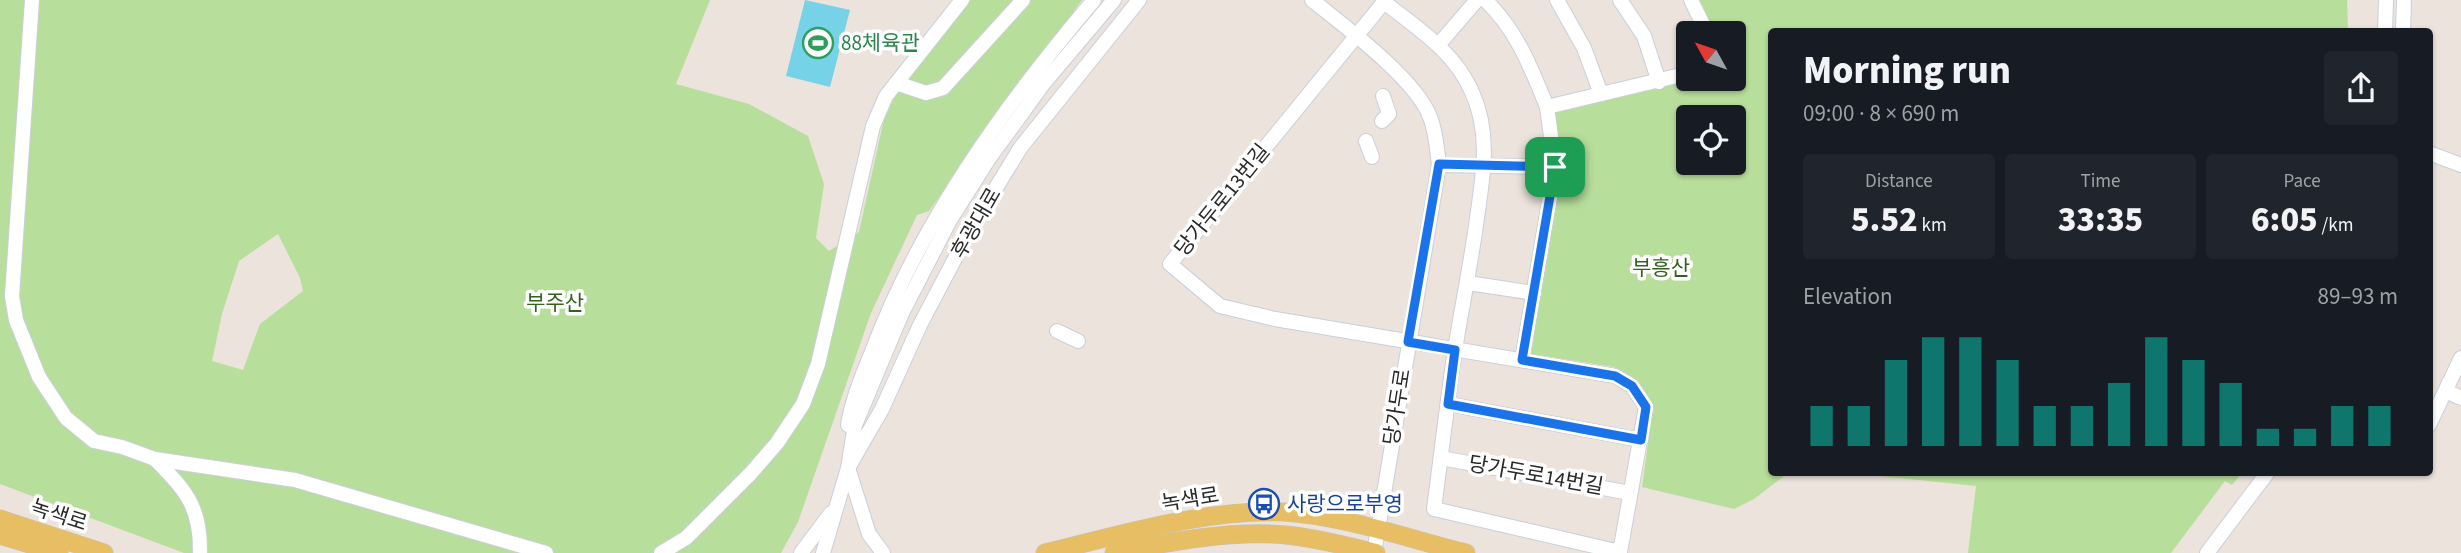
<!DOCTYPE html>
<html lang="en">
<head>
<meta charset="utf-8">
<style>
  body { margin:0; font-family:"Source Sans 3","Noto Sans KR",sans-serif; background:#20242c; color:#f1f3f6; height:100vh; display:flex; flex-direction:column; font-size:26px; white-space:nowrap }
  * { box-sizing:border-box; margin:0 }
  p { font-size:23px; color:#9ea1a6 }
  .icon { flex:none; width:38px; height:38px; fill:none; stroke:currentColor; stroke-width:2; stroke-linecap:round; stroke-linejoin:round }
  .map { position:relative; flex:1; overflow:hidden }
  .details { position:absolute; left:1768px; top:28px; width:665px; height:448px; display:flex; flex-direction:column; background:#171b24; border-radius:7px; box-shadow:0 2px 5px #0004 }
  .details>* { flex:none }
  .needle { width:46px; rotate:310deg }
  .buttons { position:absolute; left:1676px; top:21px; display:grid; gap:14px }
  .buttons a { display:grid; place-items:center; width:70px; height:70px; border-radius:7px; background:#171b24; box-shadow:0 2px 5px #0004; font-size:35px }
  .pin { position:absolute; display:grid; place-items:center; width:60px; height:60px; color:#fff; margin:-30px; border-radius:14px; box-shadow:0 4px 10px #0006 }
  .round { display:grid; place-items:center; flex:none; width:74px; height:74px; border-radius:7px; background:#20242c }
  .head { display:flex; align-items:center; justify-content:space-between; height:119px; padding:0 35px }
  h1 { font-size:38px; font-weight:800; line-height:52px }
  .figures { display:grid; grid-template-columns:repeat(3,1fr); gap:10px; height:119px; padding:7px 35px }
  .figures div { display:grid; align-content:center; border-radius:7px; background:#20242c; text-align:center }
  .figures b { font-size:35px; font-weight:800 }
  .figures small { font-size:19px; font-weight:400 }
  .figures p { font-size:19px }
  .chart { height:196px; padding:14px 35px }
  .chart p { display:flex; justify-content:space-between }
  .chart svg { width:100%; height:126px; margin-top:7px; stroke:#0f766e; stroke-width:6 }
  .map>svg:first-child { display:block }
  .green { fill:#b8de9b; fill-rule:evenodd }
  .water { fill:#75d2e7 }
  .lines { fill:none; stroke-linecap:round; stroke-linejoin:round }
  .minor-casing { stroke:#cacfda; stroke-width:16 }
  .major-casing { stroke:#c3c3c3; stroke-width:19 }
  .minor { stroke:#fff; stroke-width:14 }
  .major { stroke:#e8be64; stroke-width:18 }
  .route-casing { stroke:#fff; stroke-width:14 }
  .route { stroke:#1a73e8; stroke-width:9 }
  .labels { text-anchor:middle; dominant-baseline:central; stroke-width:7; stroke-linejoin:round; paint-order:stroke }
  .leisure-label { font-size:21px; fill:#27864d; stroke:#fff; text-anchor:start }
  .street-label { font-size:21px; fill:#292929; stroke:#fff }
  .park-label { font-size:21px; fill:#32621e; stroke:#fff }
  .transit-label { font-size:21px; fill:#164399; stroke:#fff; text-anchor:start }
</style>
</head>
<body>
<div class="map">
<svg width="2461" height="553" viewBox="0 0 2461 553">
  <rect width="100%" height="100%" fill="#ebe3dc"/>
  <g class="green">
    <path d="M0 0H710L676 84 749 104 808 136 824 184 816 238 829 251 859 232 884 119 894 98 920 60 971 0H1082L929 211 917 215 871 313 798 522 781 553H184L0 484ZM278 234 300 278 303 291 260 324 243 370 212 361 222 314 239 261Z"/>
    <path d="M1697 0H2347L2348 31 1771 32V472L1788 473 1754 499 1734 509 1642 487 1652 414 1637 385 1614 367 1531 354 1561 168 1552 112 1691 79H1734V33H1714ZM1689 117H1734V163H1689Z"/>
    <path d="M1851 473H2242L2232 485 2225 481 2171 553H1968L1976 486Z"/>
  </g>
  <path class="water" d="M805 0 850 10 830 87 786 76Z"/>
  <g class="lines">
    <g class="minor-casing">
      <g id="minor">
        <path d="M32 0 12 296 16 320 39 377 66 418 94 441 122 447 155 459 295 480 546 553"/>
        <path d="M1114 0 1044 83 988 160 950 220 902 313 855 425 848 468 882 409 920 325 970 230 1021 147 1139 0"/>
        <path d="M1312 0C1344 26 1416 79 1430 117 1436 132 1437 149 1439 165L1374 553"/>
        <path d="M1485 0C1517 30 1531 68 1547 107"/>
        <path d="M1557 0 1584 48 1601 94"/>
        <path d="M1620 0 1644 36 1659 82"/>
        <path d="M1691 0 1707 33"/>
        <path d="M1384 2 1170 264 1220 306 1275 319 1615 376 1632 386 1646 407 1620 552 1434 509C1441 456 1447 403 1455 350 1462 306 1471 263 1477 218 1483 175 1491 134 1472 92 1454 51 1418 29 1384 2L1386 0"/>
        <path d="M2385 32 2386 0"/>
        <path d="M2403 32 2404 0"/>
        <path d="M1439 44 1477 0"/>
        <path d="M896 83 926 93 943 88 1023 0"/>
        <path d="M1382 121 1389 114 1383 96"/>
        <path d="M1366 141 1372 157"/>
        <path d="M2429 153 2461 165"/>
        <path d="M1439 165 1555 167 1522 360"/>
        <path d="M1555 167 1547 107 1689 73"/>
        <path d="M1468 283 1534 293"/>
        <path d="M1057 331 1078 341"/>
        <path d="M2446 391 2461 398"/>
        <path d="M1448 404 1641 440"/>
        <path d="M848 425C852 399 863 374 873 349 922 220 1005 105 1094 0"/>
        <path d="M2429 425 2461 358"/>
        <path d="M1441 458 1630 493"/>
        <path d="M155 459C185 490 201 506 200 553"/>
        <path d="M848 468 869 534 883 553"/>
        <path d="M661 553 686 538 751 473 777 443 803 404 818 364 873 126 886 96 962 0"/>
        <path d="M801 553 831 513"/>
        <path d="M823 553 848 468"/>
        <path d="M2207 553 2268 472"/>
      </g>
    </g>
    <g class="major-casing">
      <g id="major">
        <path d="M0 519 104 553"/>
        <path d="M0 535 59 553"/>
        <path d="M1045 553C1119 535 1206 509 1283 512 1341 515 1409 539 1466 553"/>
        <path d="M1114 553C1167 542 1232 530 1286 535 1317 538 1346 546 1376 553"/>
      </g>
    </g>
    <use href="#minor" class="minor"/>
    <use href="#major" class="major"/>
  </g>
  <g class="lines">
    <g class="route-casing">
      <path id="route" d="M1439 164 1555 167 1522 360 1615 376 1632 386 1646 407 1641 440 1448 404 1455 350 1408 342Z"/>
    </g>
    <use href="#route" class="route"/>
  </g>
  <defs>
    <g id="stadium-ring" transform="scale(1.575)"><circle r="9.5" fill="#fff" stroke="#2e9e5b" stroke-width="1.5"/><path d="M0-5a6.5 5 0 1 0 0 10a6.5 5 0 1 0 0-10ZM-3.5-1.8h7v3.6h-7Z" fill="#2e9e5b"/></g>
    <g id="bus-ring" transform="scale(1.575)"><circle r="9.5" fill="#fff" stroke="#1a4fb4" stroke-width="1.5"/><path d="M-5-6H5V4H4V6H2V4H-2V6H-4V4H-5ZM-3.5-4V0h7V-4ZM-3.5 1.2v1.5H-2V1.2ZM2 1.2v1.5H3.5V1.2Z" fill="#1a4fb4"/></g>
  </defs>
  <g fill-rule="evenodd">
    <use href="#stadium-ring" x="818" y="43"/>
    <use href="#bus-ring" x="1264" y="504"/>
  </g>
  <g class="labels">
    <g class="leisure-label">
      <text x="841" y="43">88체육관</text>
    </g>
    <g class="street-label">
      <text transform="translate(1222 200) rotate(-51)">당가두로13번길</text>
      <text transform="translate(976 223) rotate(-60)">후광대로</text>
      <text transform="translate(1397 407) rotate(-81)">당가두로</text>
      <text transform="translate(1536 475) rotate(10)">당가두로14번길</text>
      <text transform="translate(1190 499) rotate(-9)">녹색로</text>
      <text transform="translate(59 515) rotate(18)">녹색로</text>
    </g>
    <g class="park-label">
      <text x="1661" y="268">부흥산</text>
      <text x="555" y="303">부주산</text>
    </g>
    <g class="transit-label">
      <text x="1287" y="504">사랑으로부영</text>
    </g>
  </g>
</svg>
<div class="buttons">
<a><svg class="needle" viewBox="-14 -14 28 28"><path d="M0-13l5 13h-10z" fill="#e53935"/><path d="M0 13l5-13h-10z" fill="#9ea1a6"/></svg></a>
<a><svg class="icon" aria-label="locate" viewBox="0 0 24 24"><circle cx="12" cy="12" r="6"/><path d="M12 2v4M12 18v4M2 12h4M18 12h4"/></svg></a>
</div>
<div class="pin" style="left:1555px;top:167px;background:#1e9e55"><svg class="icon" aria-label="arrive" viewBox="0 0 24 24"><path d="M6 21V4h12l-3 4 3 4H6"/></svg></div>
<section class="details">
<div class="head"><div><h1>Morning run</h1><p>09:00 · 8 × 690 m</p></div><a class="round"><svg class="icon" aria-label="share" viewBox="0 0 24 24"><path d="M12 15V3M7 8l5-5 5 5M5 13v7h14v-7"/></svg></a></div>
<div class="figures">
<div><p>Distance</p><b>5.52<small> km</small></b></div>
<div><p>Time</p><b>33:35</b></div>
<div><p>Pace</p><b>6:05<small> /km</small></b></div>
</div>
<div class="chart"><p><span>Elevation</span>89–93 m</p>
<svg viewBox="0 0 160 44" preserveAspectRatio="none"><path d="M5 44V30M15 44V30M25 44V14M35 44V6M45 44V6M55 44V14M65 44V30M75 44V30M85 44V22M95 44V6M105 44V14M115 44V22M125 44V38M135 44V38M145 44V30M155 44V30"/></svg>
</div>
</section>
</div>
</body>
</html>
